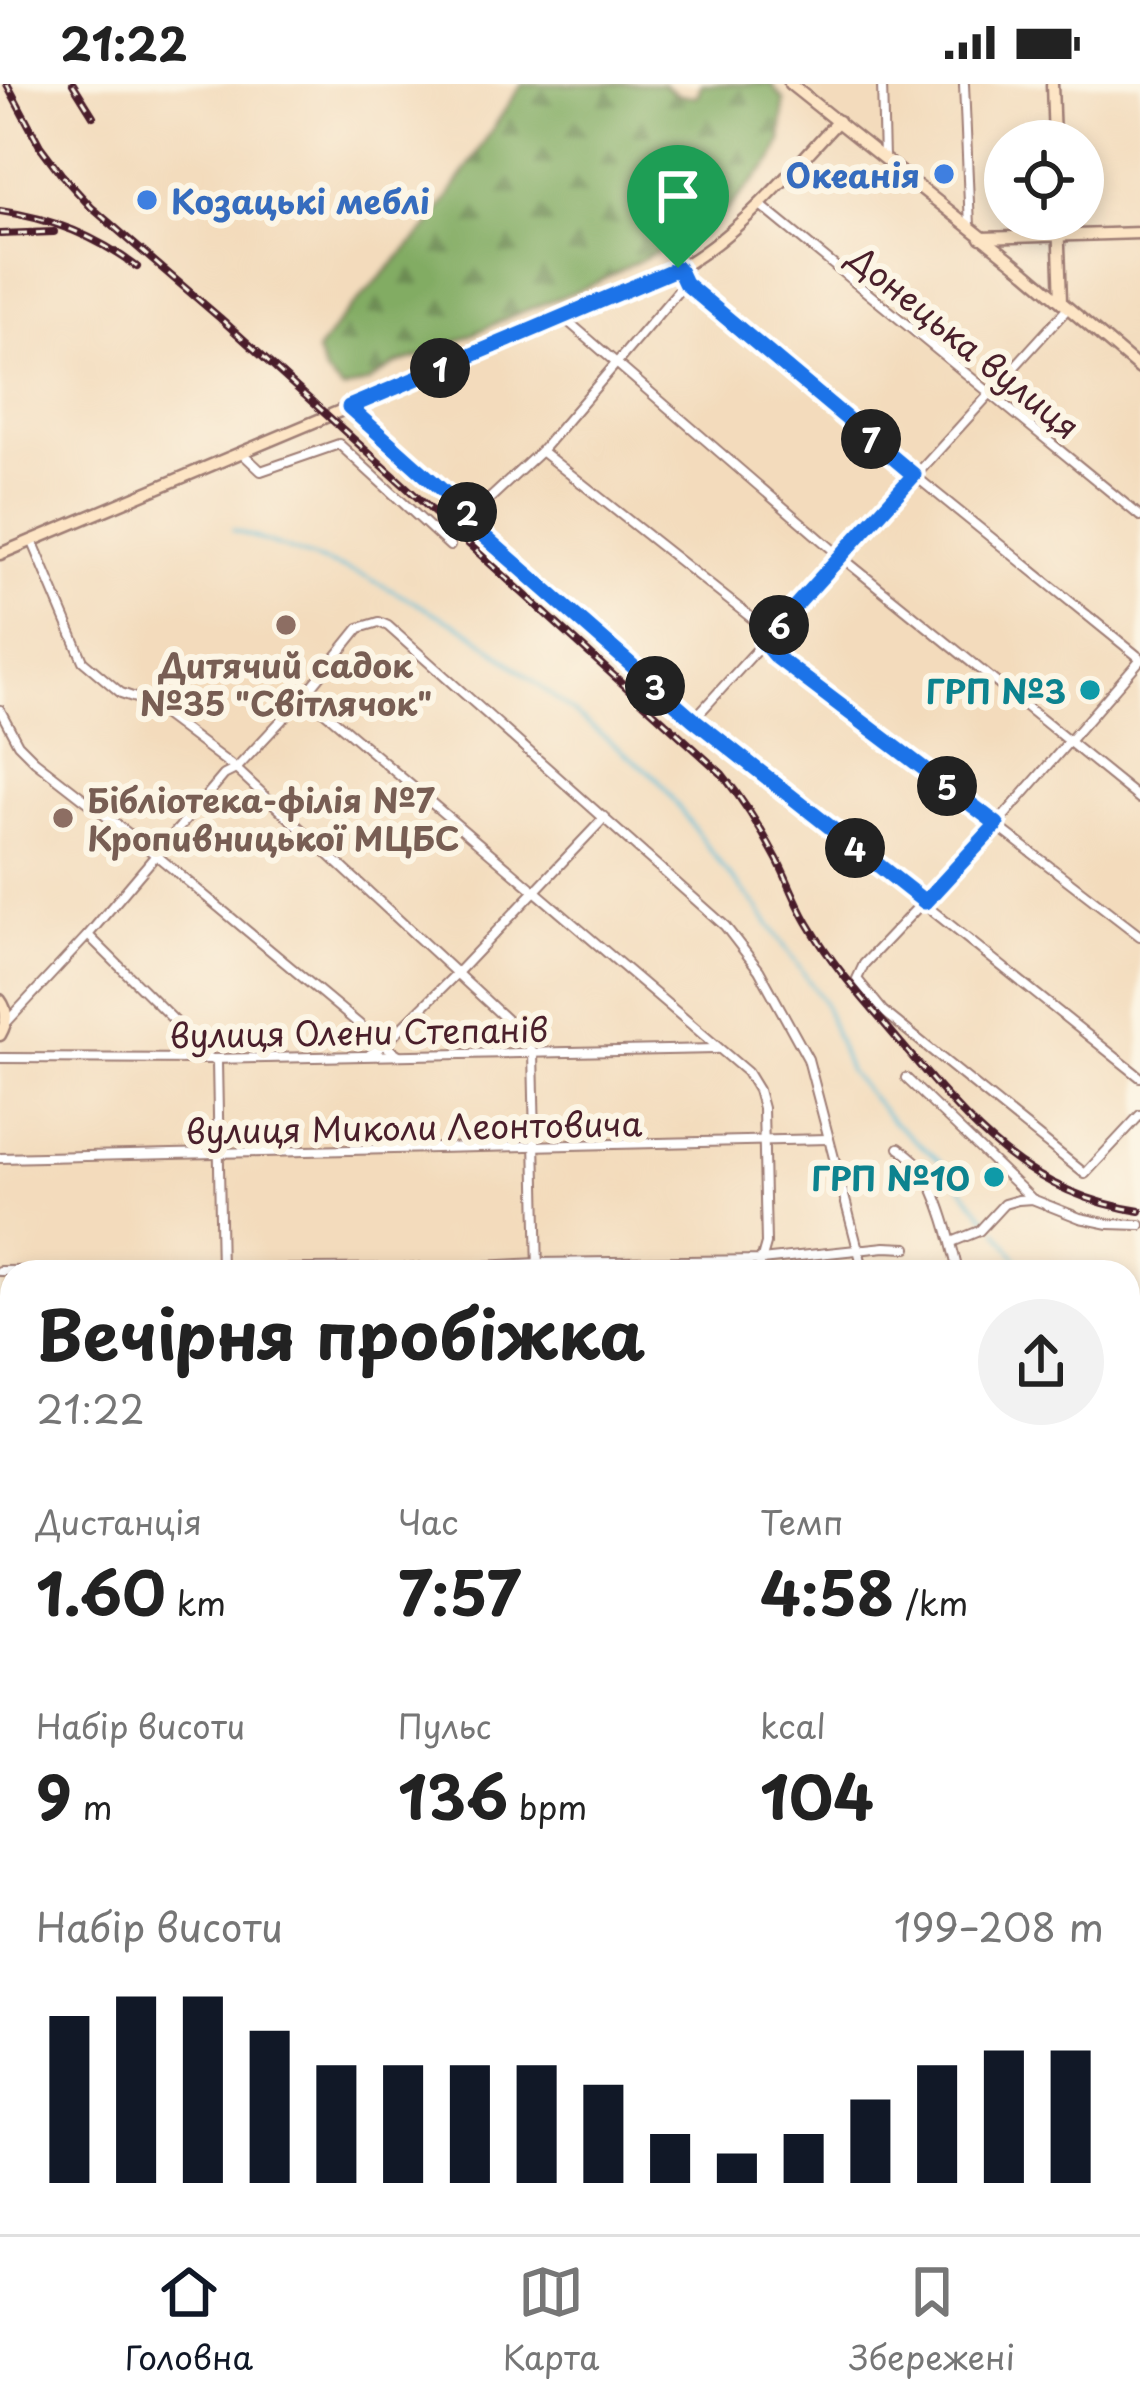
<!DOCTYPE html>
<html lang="uk">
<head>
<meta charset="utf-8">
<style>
  body { margin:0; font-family:"Playpen Sans",sans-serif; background:#f2f2f2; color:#222; height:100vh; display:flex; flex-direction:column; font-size:45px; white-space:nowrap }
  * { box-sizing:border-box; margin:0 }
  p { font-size:39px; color:#767676 }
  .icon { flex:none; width:66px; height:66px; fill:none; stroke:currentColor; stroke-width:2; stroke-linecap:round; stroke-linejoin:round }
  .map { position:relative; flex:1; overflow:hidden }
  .side { position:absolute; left:0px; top:1176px; width:1140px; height:975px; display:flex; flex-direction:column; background:#fff; border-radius:36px 36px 0 0; box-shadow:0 6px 18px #0003 }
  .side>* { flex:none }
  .controls { position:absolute; left:984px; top:36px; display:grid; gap:24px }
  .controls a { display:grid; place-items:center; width:120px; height:120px; border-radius:50%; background:#fff; box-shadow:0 6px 18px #0003; font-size:60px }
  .pin { position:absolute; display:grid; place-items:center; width:102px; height:102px; color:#fff; margin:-123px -51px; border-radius:50% 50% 50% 0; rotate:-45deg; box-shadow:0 0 12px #0007 }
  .pin .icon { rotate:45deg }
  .km { position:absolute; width:60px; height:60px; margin:-30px; border-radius:50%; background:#222; color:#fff; font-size:33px; line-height:60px; text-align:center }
  .round { display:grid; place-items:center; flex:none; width:126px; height:126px; border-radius:63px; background:#f2f2f2 }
  .overview { display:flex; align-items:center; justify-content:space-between; height:204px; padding:0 36px }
  h1 { font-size:66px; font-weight:700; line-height:90px }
  .figures { display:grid; grid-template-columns:repeat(3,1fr); gap:18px; height:204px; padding:12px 36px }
  .figures div { display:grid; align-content:center }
  .figures b { font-size:60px; font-weight:700 }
  .figures small { font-size:33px; font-weight:400 }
  .figures p { font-size:33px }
  .chart { height:336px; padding:24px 36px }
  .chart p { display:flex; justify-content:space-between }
  .chart svg { width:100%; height:216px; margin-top:12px; stroke:#111827; stroke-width:6 }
  .status { display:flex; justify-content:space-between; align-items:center; height:84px; padding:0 60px; background:#fff; direction:ltr }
  .status svg { height:33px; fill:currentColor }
  .tabs { display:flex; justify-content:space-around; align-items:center; height:168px; border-top:3px solid #e0e0e0; background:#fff; font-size:33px; color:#767676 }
  .tabs a { display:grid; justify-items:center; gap:6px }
  .tabs .on { color:#111827 }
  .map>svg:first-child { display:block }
  .forest { fill:url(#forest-firs); stroke:#666648; stroke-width:3 }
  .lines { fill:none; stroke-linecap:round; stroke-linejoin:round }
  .stream { stroke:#58bad6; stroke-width:3 }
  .street-casing { stroke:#9e7d74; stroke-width:12 }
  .secondary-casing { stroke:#9e7d74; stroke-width:15 }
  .street { stroke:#fff; stroke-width:8 }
  .secondary { stroke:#fde5c5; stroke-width:10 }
  .rail-casing { stroke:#4a1f2b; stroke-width:8 }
  .rail { stroke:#fcf5e5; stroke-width:3; stroke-dasharray:9; stroke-linecap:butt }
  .route-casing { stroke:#fff; stroke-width:24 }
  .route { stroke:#1a73e8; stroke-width:15 }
  .shop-dot { fill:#3f7fe0; stroke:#fcf5e5; stroke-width:4.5 }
  .education-dot { fill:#8d6e63; stroke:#fcf5e5; stroke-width:4.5 }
  .culture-dot { fill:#0f9aa8; stroke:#fcf5e5; stroke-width:4.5 }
  .labels { text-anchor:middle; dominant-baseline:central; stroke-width:12; stroke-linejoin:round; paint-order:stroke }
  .shop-label { font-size:33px; font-weight:bold; fill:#366cbe; stroke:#fcf5e5; text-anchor:end }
  .street-label { font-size:33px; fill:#4a1f2b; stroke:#fcf5e5 }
  .education-label { font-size:33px; font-weight:bold; fill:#785e54; stroke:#fcf5e5 }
  .culture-label { font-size:33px; font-weight:bold; fill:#0d838f; stroke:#fcf5e5; text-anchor:end }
</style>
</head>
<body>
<div class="status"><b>21:22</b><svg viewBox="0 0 49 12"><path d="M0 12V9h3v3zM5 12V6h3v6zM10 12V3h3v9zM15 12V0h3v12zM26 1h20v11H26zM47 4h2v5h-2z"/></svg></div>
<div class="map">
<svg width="1140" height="2150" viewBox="0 0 1140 2150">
  <defs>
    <pattern id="forest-firs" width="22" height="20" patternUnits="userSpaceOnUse" patternTransform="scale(3)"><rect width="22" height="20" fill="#82ac64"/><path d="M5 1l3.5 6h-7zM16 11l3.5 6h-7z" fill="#6c8b53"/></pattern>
  </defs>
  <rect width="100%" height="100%" fill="#fcf5e5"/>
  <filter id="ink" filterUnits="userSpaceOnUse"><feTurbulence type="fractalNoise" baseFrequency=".00833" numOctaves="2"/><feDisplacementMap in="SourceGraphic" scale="24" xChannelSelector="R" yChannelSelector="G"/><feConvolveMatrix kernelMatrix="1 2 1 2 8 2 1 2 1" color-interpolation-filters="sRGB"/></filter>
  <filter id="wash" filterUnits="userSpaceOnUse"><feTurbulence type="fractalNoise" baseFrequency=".004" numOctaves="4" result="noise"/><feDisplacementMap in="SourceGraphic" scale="48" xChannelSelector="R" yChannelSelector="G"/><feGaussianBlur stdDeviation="2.7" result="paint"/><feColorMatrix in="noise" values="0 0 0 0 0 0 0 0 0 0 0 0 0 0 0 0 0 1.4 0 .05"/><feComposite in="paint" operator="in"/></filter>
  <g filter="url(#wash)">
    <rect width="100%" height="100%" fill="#f3dbbc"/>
    <g class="forest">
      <path d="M522 0H663C675 10 682 15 698 11L701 0H771L784 16 781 58 773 76 703 152 670 161 592 201 514 231 428 271 396 280 369 298 343 306 325 289 317 268 341 235 430 141Z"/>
      <path d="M12 1460V1587L0 1592V1470Z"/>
      <path d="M12 1648V2080H0V1652Z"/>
    </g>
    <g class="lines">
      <g class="stream">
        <path d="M233 446 365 492 472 549 657 694 722 782 757 823 823 917 849 987 892 1037 939 1076 987 1134"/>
        <path d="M997 1146 1026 1188"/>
        <path d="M1128 1292 1140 1302"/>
        <path d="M1128 1404 1140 1399"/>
        <path d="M0 1629 12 1625"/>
      </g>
    </g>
  </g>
  <g filter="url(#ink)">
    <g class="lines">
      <g class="street-casing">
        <g id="street">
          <path d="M882 0 884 75"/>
          <path d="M964 0 970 143"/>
          <path d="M759 120 1140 432"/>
          <path d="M685 199 914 391 1140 574"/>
          <path d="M563 233 840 472 1140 715"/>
          <path d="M349 323 471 432 474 440 485 452 693 635 1140 993"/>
          <path d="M541 367 763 543V558L775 571 1140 852"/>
          <path d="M242 369 261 387 339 360 450 462"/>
          <path d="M471 432 541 367 685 199 678 185"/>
          <path d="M32 456 83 577 121 609 147 618 236 685 519 947 533 968 538 1188"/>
          <path d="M1140 576 997 740 864 880 857 895 883 927 1085 1090 1140 1031"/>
          <path d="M305 611 747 988 758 1006 763 1024 766 1160 758 1188"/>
          <path d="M0 626 18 660 35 677 156 771 384 961 399 971"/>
          <path d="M694 635 1068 224"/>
          <path d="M88 851 190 952 203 970 217 978 221 1187"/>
          <path d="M6 939 88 851 224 691 236 685 305 611 359 544 379 538 388 542 725 842 759 886 808 975 864 1188"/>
          <path d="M370 970 384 961 457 889 605 733"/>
          <path d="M0 974 212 975 716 965"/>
          <path d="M906 994 1030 1113"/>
          <path d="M899 1064C907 1070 916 1076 921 1084 940 1111 951 1157 958 1188"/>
          <path d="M0 1074 829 1055"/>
          <path d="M952 1158 979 1147 1004 1120 1018 1116 1032 1115 1080 1134 1109 1140 1140 1141"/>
          <path d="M0 1187 446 1184 538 1179 761 1176 885 1163 907 1164"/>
          <path d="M0 1306H12"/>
          <path d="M1128 1557 1140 1555"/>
          <path d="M1128 1664 1140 1662"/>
          <path d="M1128 1857 1140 1851"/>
          <path d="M1128 1944 1140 1942"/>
          <path d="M1128 2042 1140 2040"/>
          <path d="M942 2139 944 2150"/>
        </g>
      </g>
      <g class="secondary-casing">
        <g id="secondary">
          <path d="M790 0 1026 188 1140 285"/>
          <path d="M1052 0 1054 57"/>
          <path d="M1058 135 1061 217"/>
          <path d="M981 154 1140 149"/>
          <path d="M0 470 678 185C741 149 789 89 838 37"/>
          <path d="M0 916C9 928 7 939 0 951"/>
          <path d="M0 1337 2 1389 7 1399 12 1401"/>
          <path d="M1128 1768 1140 1766"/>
          <path d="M323 2139 324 2150"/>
          <path d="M722 2150 726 2139"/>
          <path d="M1080 2150 1140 2142"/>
        </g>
      </g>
      <use href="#street" class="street"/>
      <use href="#secondary" class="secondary"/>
      <g class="rail-casing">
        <g id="rail">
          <path d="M7 0 40 62 61 90 91 123 220 234 722 690C743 716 761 745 777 775 788 796 796 820 809 841 834 884 867 919 899 957 968 1039 1026 1110 1140 1127"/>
          <path d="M73 0 93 32"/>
          <path d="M0 127C51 134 96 152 137 183"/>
          <path d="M0 150 54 148"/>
        </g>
      </g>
      <use href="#rail" class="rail"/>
    </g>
  </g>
  <g class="lines" filter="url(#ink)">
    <g class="route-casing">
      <path id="route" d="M678 184 685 199 914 391 763 558 775 572 997 740 925 818 693 635 484 452 474 440 471 432 349 323Z"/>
    </g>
    <use href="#route" class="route"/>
  </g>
  <g class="shop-dot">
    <circle cx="944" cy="90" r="12"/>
    <circle cx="147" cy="116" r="12"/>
  </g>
  <g class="education-dot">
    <circle cx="286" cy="541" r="12"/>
    <circle cx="63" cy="734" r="12"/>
  </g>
  <g class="culture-dot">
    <circle cx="1090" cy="606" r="12"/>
    <circle cx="994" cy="1093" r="12"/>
  </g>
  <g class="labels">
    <g class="shop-label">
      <text x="920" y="90">Океанія</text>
      <text x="171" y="116" text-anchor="start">Козацькі меблі</text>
    </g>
    <g class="street-label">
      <text transform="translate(965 257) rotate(39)">Донецька вулиця</text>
      <text transform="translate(359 947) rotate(-1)">вулиця Олени Степанів</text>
      <text transform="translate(414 1042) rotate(-1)">вулиця Миколи Леонтовича</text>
    </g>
    <g class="education-label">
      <text x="286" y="580">Дитячий садок<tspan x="286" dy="38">№35 "Світлячок"</tspan></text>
      <text x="87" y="715" text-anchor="start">Бібліотека-філія №7<tspan x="87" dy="38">Кропивницької МЦБС</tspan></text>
    </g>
    <g class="culture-label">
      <text x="1066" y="606">ГРП №3</text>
      <text x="970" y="1093">ГРП №10</text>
    </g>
  </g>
</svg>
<div class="controls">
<a><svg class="icon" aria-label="locate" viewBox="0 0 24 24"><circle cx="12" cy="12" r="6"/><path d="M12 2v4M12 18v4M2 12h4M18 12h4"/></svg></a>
</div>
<div class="pin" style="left:678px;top:184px;background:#1e9e55"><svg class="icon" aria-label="arrive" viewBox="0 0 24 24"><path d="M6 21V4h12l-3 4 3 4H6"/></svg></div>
<b class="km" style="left:440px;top:284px">1</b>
<b class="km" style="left:467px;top:428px">2</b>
<b class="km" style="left:655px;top:602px">3</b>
<b class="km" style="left:855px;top:764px">4</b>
<b class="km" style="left:947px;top:702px">5</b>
<b class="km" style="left:779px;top:541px">6</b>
<b class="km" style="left:871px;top:355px">7</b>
<section class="side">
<div class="overview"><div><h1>Вечірня пробіжка</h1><p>21:22</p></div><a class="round"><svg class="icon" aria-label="share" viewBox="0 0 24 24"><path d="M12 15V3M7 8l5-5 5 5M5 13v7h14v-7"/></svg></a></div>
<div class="figures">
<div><p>Дистанція</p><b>1.60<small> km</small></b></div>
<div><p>Час</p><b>7:57</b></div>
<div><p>Темп</p><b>4:58<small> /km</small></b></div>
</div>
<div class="figures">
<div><p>Набір висоти</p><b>9<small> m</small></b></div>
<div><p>Пульс</p><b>136<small> bpm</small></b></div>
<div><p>kcal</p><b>104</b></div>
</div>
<div class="chart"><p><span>Набір висоти</span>199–208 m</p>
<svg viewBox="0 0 160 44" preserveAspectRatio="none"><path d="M5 44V10M15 44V6M25 44V6M35 44V13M45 44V20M55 44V20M65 44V20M75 44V20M85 44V24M95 44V34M105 44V38M115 44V34M125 44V27M135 44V20M145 44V17M155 44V17"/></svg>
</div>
</section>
</div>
<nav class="tabs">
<a class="on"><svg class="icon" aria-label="home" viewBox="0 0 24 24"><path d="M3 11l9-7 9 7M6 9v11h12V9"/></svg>Головна</a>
<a><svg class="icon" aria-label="map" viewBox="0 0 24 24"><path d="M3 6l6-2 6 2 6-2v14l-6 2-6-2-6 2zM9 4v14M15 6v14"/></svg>Карта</a>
<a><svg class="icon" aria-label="saved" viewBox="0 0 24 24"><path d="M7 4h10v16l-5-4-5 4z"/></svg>Збережені</a>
</nav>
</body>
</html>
